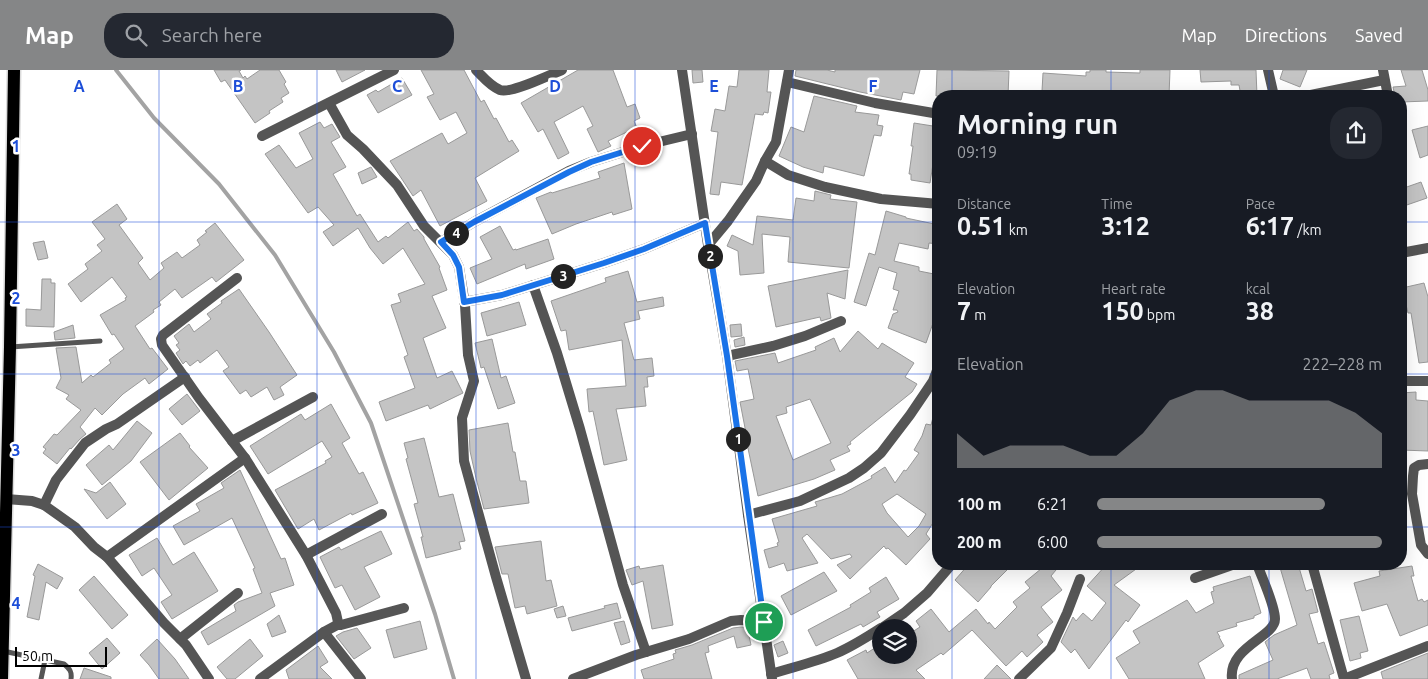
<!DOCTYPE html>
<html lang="en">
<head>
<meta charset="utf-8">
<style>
  body { margin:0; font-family:Ubuntu,sans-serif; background:#242831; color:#f1f3f6; height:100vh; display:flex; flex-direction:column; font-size:19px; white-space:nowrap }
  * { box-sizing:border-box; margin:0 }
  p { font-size:16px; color:#9ea1a6 }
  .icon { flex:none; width:28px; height:28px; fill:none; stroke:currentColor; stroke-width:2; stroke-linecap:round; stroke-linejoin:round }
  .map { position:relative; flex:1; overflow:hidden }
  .panel { position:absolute; left:932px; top:20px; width:475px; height:480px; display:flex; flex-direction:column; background:#171b24; border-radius:20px; box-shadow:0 5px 20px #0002 }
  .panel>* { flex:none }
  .fabs { position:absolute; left:872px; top:549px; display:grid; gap:10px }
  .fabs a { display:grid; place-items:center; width:45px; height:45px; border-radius:50%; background:#171b24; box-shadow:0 5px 20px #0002; font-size:25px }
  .scale { position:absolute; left:15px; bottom:12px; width:92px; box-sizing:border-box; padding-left:5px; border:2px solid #000; border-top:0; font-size:14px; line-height:18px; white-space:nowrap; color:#000; -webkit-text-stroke:4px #fff; paint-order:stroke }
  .pin { position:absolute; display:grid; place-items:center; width:42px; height:42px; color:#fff; margin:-21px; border:2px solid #fff; border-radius:50%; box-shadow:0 1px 5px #0007 }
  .km { position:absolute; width:25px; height:25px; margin:-12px; border-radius:50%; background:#222; color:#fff; font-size:14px; line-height:25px; text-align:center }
  .round { display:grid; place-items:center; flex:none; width:52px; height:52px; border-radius:20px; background:#242831 }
  .headline { display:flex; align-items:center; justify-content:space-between; height:85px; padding:0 25px }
  h1 { font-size:28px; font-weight:700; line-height:38px }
  .figures { display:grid; grid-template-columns:repeat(3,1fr); gap:8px; height:85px; padding:5px 25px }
  .figures div { display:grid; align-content:center }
  .figures b { font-size:25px; font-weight:700 }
  .figures small { font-size:14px; font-weight:400 }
  .figures p { font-size:14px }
  .chart { height:140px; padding:10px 25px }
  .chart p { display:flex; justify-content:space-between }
  .chart svg { width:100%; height:90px; margin-top:5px; fill:#858687; opacity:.7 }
  ul { padding:0 25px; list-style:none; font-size:16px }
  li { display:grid; grid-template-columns:80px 60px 1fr; align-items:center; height:38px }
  li i { height:12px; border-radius:6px; background:#858687 }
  header { display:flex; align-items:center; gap:30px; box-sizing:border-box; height:70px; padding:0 25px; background:#858687; color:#fff }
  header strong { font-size:24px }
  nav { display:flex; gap:28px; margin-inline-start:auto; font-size:18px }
  .search { width:350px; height:45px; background:#242831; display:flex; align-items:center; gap:12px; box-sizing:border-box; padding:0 18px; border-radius:20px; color:#9ea1a6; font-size:19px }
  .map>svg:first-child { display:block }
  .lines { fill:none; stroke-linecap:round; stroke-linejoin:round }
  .stream { stroke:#a3a3a3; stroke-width:4 }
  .building { fill:#c4c4c4; stroke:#999; fill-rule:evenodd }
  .primary-casing { stroke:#dbdbdb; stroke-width:15 }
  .service { stroke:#555; stroke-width:5 }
  .minor { stroke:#555; stroke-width:10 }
  .primary { stroke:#000; stroke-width:12 }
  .route-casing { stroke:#fff; stroke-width:10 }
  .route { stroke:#1a73e8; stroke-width:6 }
  .grid { fill:none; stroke:#1d4ed8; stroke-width:1; stroke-opacity:0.55 }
  .grid-label { font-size:16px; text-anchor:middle; font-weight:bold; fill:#1d4ed8; stroke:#fff; stroke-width:5; stroke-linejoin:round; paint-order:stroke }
</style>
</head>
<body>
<header>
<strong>Map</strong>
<div class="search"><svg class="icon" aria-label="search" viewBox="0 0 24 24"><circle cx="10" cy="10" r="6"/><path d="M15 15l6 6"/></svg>Search here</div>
<nav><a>Map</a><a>Directions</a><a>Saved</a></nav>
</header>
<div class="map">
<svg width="1428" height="609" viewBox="0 0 1428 609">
  <rect width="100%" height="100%" fill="#fff"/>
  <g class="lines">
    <path class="stream" d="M116 0 154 48 219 114 275 185 334 282 371 353 435 544 454 609"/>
  </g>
  <g class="building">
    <path d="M214 0H241L239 1 243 8 245 6 247 9 260 0H279L286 12 284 14 289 23 281 28 283 32 269 41 270 43 255 53 225 10 221 12Z"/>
    <path d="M336 0H365L342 12Z"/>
    <path d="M421 0H464L481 32 484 30 494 49 496 48 509 72 512 70 519 81 475 108 487 131 440 156 421 120 413 126 390 91 442 63 448 74 467 63 456 42 440 50 427 27 434 24Z"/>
    <path d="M578 0H613L627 37 635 34 640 48 634 51 642 69 632 72 627 62 608 71 611 76 598 82 587 59 593 56 583 36 554 52 569 83 558 89 543 59 538 62 521 33Z"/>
    <path d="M692 0H702L703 12 693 13Z"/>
    <path d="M739 0H769L767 22H771L768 43 764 42 763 45 755 44 742 115 721 112 719 125 710 124 718 62 711 61 715 39 725 41 729 16 737 17Z"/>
    <path d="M796 0H827L835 2V0H920L914 24 903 22 901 30 860 22 795 6Z"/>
    <path d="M937 0 1009 1 1008 26H936Z"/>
    <path d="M1090 0H1106V2L1140 3V0H1170L1169 26H1154V25L1109 26V25H1078V26H1044V21H1042L1043 3 1086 6V2H1090Z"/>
    <path d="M1200 0H1256L1257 26H1241L1239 15H1231V11L1201 12Z"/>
    <path d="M1283 0H1307L1300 17 1280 9Z"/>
    <path d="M1401 0H1422L1428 20V31L1401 32V26H1395L1393 17 1406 16Z"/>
    <path d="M402 8 412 25 378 43 367 25 376 20 378 22Z"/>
    <path d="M814 26 857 36 855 42 879 45 877 55 883 56 881 66 874 65 864 106 824 96 823 103 803 97 779 86 791 57 804 62Z"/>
    <path d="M320 52 324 58 332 54 340 67 331 72 346 97 333 104 357 146 360 144 378 172 386 166 388 168 408 152 414 161 417 159 424 167V169L440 197 439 198 447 220 432 226 446 258 423 268 437 308 452 301 463 323 430 339 428 335 386 351 379 332 415 318 404 287 408 285 391 235 401 232 398 224 425 214 403 178 383 194 370 178 358 158 333 176 323 162 334 155 318 137 308 143 265 84 279 75 296 98 313 89 299 63Z"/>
    <path d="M914 53 939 57V81H935L930 113 911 110V104H909L913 76H911Z"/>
    <path d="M1428 56V85L1420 88 1412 60Z"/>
    <path d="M624 93 632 139 613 145 612 142 576 154 552 164 536 128 551 122 552 123 600 108 598 102Z"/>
    <path d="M371 97 377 107 362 114 358 103Z"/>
    <path d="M1421 112 1427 128 1401 137V119Z"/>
    <path d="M815 121 831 125 830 129 857 132 849 198 788 192 790 167 762 164 764 203 740 205 738 181 727 176 732 165 753 175 757 146 793 150 796 128 814 131Z"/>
    <path d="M117 134 127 149 119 155 143 188 138 193 150 210 164 198 161 193 177 182 182 188 200 175 197 170 207 162 205 161 215 153 244 190 216 212 212 207 182 228 175 219 159 232 161 235 153 240 154 242 135 256 150 279 152 278 168 299 149 314 145 308 123 324 102 345 95 338 80 357 86 364 80 369 71 379 70 378 57 394 43 383 46 379 43 377 54 364 57 365 81 340 66 329 69 325 56 318 61 308 56 278 76 277 82 313 91 305 93 307 111 293 109 290 124 279 114 264 112 265 100 245 126 230 125 228 127 227 112 207 81 232 68 214 88 199 85 194 102 181 97 175 105 169 92 152Z"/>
    <path d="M886 141 906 147V148L939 155V174L929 173 928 179 899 173 894 191 919 197V201L939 205V236L926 273 888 258 893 244 898 242 897 240H893L899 221 893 219 897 203 879 197 866 236 854 232 869 183 875 185Z"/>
    <path d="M500 156 513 180 516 179V180L548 169 554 189 526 199 525 194 477 214 470 198 492 189 480 167Z"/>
    <path d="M44 171 48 188 38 190 33 173Z"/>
    <path d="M848 200 845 229 827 223 831 248 821 251 820 247 776 257 768 216Z"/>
    <path d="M628 201 637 232 663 227 664 236 638 241 640 249 624 253 634 290 652 288 654 306 647 307 648 317H644L646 336 616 339 627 390 604 395 593 341 589 342 587 319 626 316 622 270 569 280 566 260 561 261 551 231 606 212 605 208Z"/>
    <path d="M42 209H51V213H55L54 257 26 256V239L41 240Z"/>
    <path d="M1424 213 1428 227V292L1419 293 1411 243H1408L1402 218Z"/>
    <path d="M239 219 269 262 297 305 280 317 284 325 274 330 267 317 251 327 246 320 240 324 223 301 229 297 217 280 200 293 198 290 190 296 186 291 183 294 176 283 180 280 176 275 179 273 174 266 189 254 194 262 211 249 207 244 222 233 221 231Z"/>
    <path d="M519 232 526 255 487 266 481 243Z"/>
    <path d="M741 254 742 266 731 267 730 255Z"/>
    <path d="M73 255 75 268 55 270 54 262Z"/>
    <path d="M858 261 878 279 882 273 914 293 905 307 917 314 912 322 850 372 851 374 847 376 850 381 830 390 835 400 814 409 758 426 745 364 746 363 740 332 754 329 748 299 737 301 735 291 775 283 778 293 816 280 815 277 834 268 840 282ZM810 329 831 373 793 390 776 346 787 343 786 337Z"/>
    <path d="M744 267 745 275 735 277 734 270Z"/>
    <path d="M492 269 501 308 506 306 515 333 498 339 484 297 481 298 475 273Z"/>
    <path d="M1416 322V330L1428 331V381L1401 380V323Z"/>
    <path d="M187 324 200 341 182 355 169 339Z"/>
    <path d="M331 334 350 368 342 373 359 404 363 402 378 433 352 445 351 443 319 460 314 449 298 459 275 420 326 393 325 391 332 387 322 371 268 404 250 376 301 344 305 350Z"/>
    <path d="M936 336 939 337V443L926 464 930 469 906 495 888 478 886 479 884 476 850 509 837 495 852 487 850 484 831 489 807 464 802 468 818 493 787 501 784 493 769 498 764 480 778 476 777 473 779 472 772 449 817 436 815 432 842 424 872 408 871 406 885 397 895 413 904 400 906 401 919 383 914 380 922 366 926 354 931 355ZM897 424 926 444 919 456 908 467 887 443 882 434Z"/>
    <path d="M137 351 152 363 131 391 102 415 86 395 109 375 113 380Z"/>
    <path d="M508 353 513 382H515L520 411H526L529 433 484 439 476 408 470 381 469 360Z"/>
    <path d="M180 363 190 376 189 377 208 398 169 430 140 392Z"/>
    <path d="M424 368 439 427 453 424 465 471 459 472 461 479 426 488 421 467H423L414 434 418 433 406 389 408 388 404 373Z"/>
    <path d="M240 400 281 489 285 488 294 515 270 523 275 536 208 575 201 562 236 541 234 535 238 532 262 523 253 499 255 498 232 448 184 475 173 456 200 441 196 434 224 418 221 413Z"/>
    <path d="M110 412 126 434 107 449 84 419 96 423Z"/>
    <path d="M381 461 392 484 364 497 380 527 355 540 342 515 335 518 320 487 339 477 341 480Z"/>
    <path d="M157 468 173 495 194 482 218 521 172 549 161 532 172 525 154 498 142 506 129 485Z"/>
    <path d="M541 471 546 511 551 510 557 536 527 544 525 536 515 538 508 504H502L495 477Z"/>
    <path d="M38 494 63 508 57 519 46 512 39 550 27 547 35 506 33 505Z"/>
    <path d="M969 494H1000L1007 500 991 516V517L978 532 955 510Z"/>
    <path d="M1047 494H1061L1051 506 1062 520 1041 537 1053 552 1037 565 1043 572 1027 587 1022 581 1006 596 972 560 943 585 941 583 916 600 925 609H858L847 590 866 580 867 583 881 574V585H909V564L920 557 916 551 931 539 949 562 976 539 988 554 989 552 995 559 1017 537 1013 532 1030 518 1025 512Z"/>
    <path d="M1107 494H1143L1114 515 1140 535 1128 552 1126 550 1089 599 1075 579 1071 583 1061 572 1073 547 1076 551 1083 543 1092 551 1106 533 1087 516Z"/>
    <path d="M1279 494H1298L1306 521 1312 519 1318 542 1309 544 1318 574 1324 572 1334 603 1329 605 1330 609H1311L1307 598 1277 609H1239V605L1273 590 1265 572 1274 565 1297 555Z"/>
    <path d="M663 495 673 555 652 559 643 511 632 515 626 500 639 496 640 499Z"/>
    <path d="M1412 496 1414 506H1411L1418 531 1422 529 1424 532 1428 530V555L1400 566 1387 534 1362 541 1354 513 1380 506 1379 501Z"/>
    <path d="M824 502 837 521 791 545 781 526Z"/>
    <path d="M94 506 128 545 112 559 79 520Z"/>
    <path d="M1250 506 1261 543 1254 546V548L1236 553 1237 556 1217 562 1220 567H1219L1224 576 1198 593 1205 609H1129L1116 588 1140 573 1133 561 1187 530 1196 543 1214 533 1211 522 1214 521 1213 517Z"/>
    <path d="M886 507 899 529 877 542 880 547 863 557 861 554 816 576 808 560 851 537 850 535 871 522 869 518Z"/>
    <path d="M617 533 621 548 572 561 568 548 605 538 604 536Z"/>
    <path d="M563 536 566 546 557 548 554 539Z"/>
    <path d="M279 545 286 562 272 567 267 554Z"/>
    <path d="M1359 546 1368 581 1360 583 1361 588 1350 591 1340 550Z"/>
    <path d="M420 551 427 579 394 588 386 560Z"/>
    <path d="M624 551 630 572 621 575 614 553Z"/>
    <path d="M741 557 756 558 748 561 751 575 737 578 734 566 708 576 709 582 705 583 712 609H644L641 600 674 589 673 584 676 583 675 580 692 575 733 558Z"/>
    <path d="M357 558 371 578 354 589 336 566 343 562Z"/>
    <path d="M107 568 120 583 102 599 89 583Z"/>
    <path d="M157 569 175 589 189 609H159L149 595 140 585Z"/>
    <path d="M250 569 263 586 235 609H227L217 597Z"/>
    <path d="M783 571 788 583 778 587 774 575Z"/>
    <path d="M318 576 328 592 320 597 332 609H289L286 600Z"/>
    <path d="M1428 583V609H1383L1381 602Z"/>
    <path d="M997 595 1011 609H984Z"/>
    <path d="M84 598 111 607V609H80Z"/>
  </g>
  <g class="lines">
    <g class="primary-casing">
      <path id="primary" d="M2 609 10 277 14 0"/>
    </g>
    <g class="service">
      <path d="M10 277 100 271"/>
      <path d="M3 581 64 594C70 599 72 602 71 609"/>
      <path d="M41 609 45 590"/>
    </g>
    <g class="minor">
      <path d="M476 0C483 7 490 16 500 20 511 24 549 5 562 0"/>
      <path d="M682 0 708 175 727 286 748 445 772 609"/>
      <path d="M1268 0 1274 26"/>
      <path d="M1383 0 1388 26"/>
      <path d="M787 12 875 33 939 44"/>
      <path d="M1306 26 1384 10"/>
      <path d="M329 33 347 65 363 79 397 115 424 156 453 185 459 197 465 235 468 285 474 311 462 348 464 391 496 507 526 609"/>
      <path d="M262 66 394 0"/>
      <path d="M765 91 788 105 825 117 881 129 939 134"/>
      <path d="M441 172 474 152 569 101 591 92 642 76 692 64"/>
      <path d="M708 175 728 151 756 111 765 91 776 72 789 0"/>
      <path d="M1401 183 1428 178"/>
      <path d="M237 208 163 265 161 269 162 275 199 328 245 388 306 485 336 543 338 552 337 555"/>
      <path d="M533 215 557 283 580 359 623 515 646 582"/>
      <path d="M464 232 502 225 604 193 644 179 705 153"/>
      <path d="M727 286 773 276 805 266 841 251"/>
      <path d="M1401 311H1428"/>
      <path d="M232 371 313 327"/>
      <path d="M1428 394 1419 395 1414 398 1413 406 1412 424 1421 475 1428 484"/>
      <path d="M6 429 32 431 44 435 75 457 94 477 107 487 164 553 186 575 209 609"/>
      <path d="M44 435 56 410 85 373 106 359 117 354 185 307"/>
      <path d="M748 445 800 431 849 408 864 398 881 383 910 345 933 311 939 295"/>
      <path d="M306 485 382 444"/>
      <path d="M107 487 245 388"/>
      <path d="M1312 494 1344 609"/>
      <path d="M1195 508 1235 494"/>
      <path d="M882 558 904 543 927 523 952 494"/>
      <path d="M324 562 361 609"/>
      <path d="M180 569 238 523"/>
      <path d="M771 604C793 597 816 592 837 583 853 576 867 567 881 558"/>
      <path d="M260 609 324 562 337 555H341L404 538"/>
      <path d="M573 609 636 585 689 569 731 551 741 550 763 552"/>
      <path d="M1019 609 1051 578 1067 543 1080 509"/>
      <path d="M1232 609C1228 577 1275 567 1275 549 1275 535 1262 508 1257 494"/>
      <path d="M1344 609 1428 576"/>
    </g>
    <use href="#primary" class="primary"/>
  </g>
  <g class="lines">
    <g class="route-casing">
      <path id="route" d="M642 76 591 92 569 102 474 152 441 172 453 185 459 197 464 232 502 225 604 193 644 179 705 153 727 286 764 552"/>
    </g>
    <use href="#route" class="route"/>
  </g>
  <path class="grid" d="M159 0V609M317 0V609M476 0V609M635 0V609M793 0V609M952 0V26M1111 0V26M1269 0V26M0 152H939M1401 152H1428M0 304H939M1401 304H1428M0 457H939M1401 457H1428M952 494V609M1111 494V609M1269 494V609"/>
  <g class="grid-label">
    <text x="79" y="22">A</text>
    <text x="238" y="22">B</text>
    <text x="397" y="22">C</text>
    <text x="555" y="22">D</text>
    <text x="714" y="22">E</text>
    <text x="873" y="22">F</text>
    <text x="16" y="82">1</text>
    <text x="16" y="234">2</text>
    <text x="16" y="386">3</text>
    <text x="16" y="539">4</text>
  </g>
</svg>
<div class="fabs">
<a><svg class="icon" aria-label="layers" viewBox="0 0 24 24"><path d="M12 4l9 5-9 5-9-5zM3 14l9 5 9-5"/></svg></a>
</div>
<div class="scale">50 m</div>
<div class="pin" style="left:764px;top:552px;background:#1e9e55"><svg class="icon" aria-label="arrive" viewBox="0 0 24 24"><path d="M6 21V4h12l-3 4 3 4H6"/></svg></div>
<div class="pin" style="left:642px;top:76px;background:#d93025"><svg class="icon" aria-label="check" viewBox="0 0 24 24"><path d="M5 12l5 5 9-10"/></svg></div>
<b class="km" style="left:738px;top:369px">1</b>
<b class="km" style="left:710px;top:186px">2</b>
<b class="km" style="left:563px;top:206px">3</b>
<b class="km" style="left:456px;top:163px">4</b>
<section class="panel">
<div class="headline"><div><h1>Morning run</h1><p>09:19</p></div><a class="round"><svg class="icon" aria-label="share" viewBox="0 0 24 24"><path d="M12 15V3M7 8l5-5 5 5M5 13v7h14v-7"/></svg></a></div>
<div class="figures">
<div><p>Distance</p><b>0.51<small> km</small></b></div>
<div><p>Time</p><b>3:12</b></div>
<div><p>Pace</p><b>6:17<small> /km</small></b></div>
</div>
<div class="figures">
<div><p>Elevation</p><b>7<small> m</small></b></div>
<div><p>Heart rate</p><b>150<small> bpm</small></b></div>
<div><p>kcal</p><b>38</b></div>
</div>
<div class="chart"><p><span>Elevation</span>222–228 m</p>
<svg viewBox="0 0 160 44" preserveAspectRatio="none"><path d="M0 44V27L10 38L20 33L30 33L40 33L50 38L60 38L70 27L80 11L90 6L100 6L110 11L120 11L130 11L140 11L150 17L160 27V44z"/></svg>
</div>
<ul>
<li><b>100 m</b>6:21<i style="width:80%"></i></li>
<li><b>200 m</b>6:00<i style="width:100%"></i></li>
</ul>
</section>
</div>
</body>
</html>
